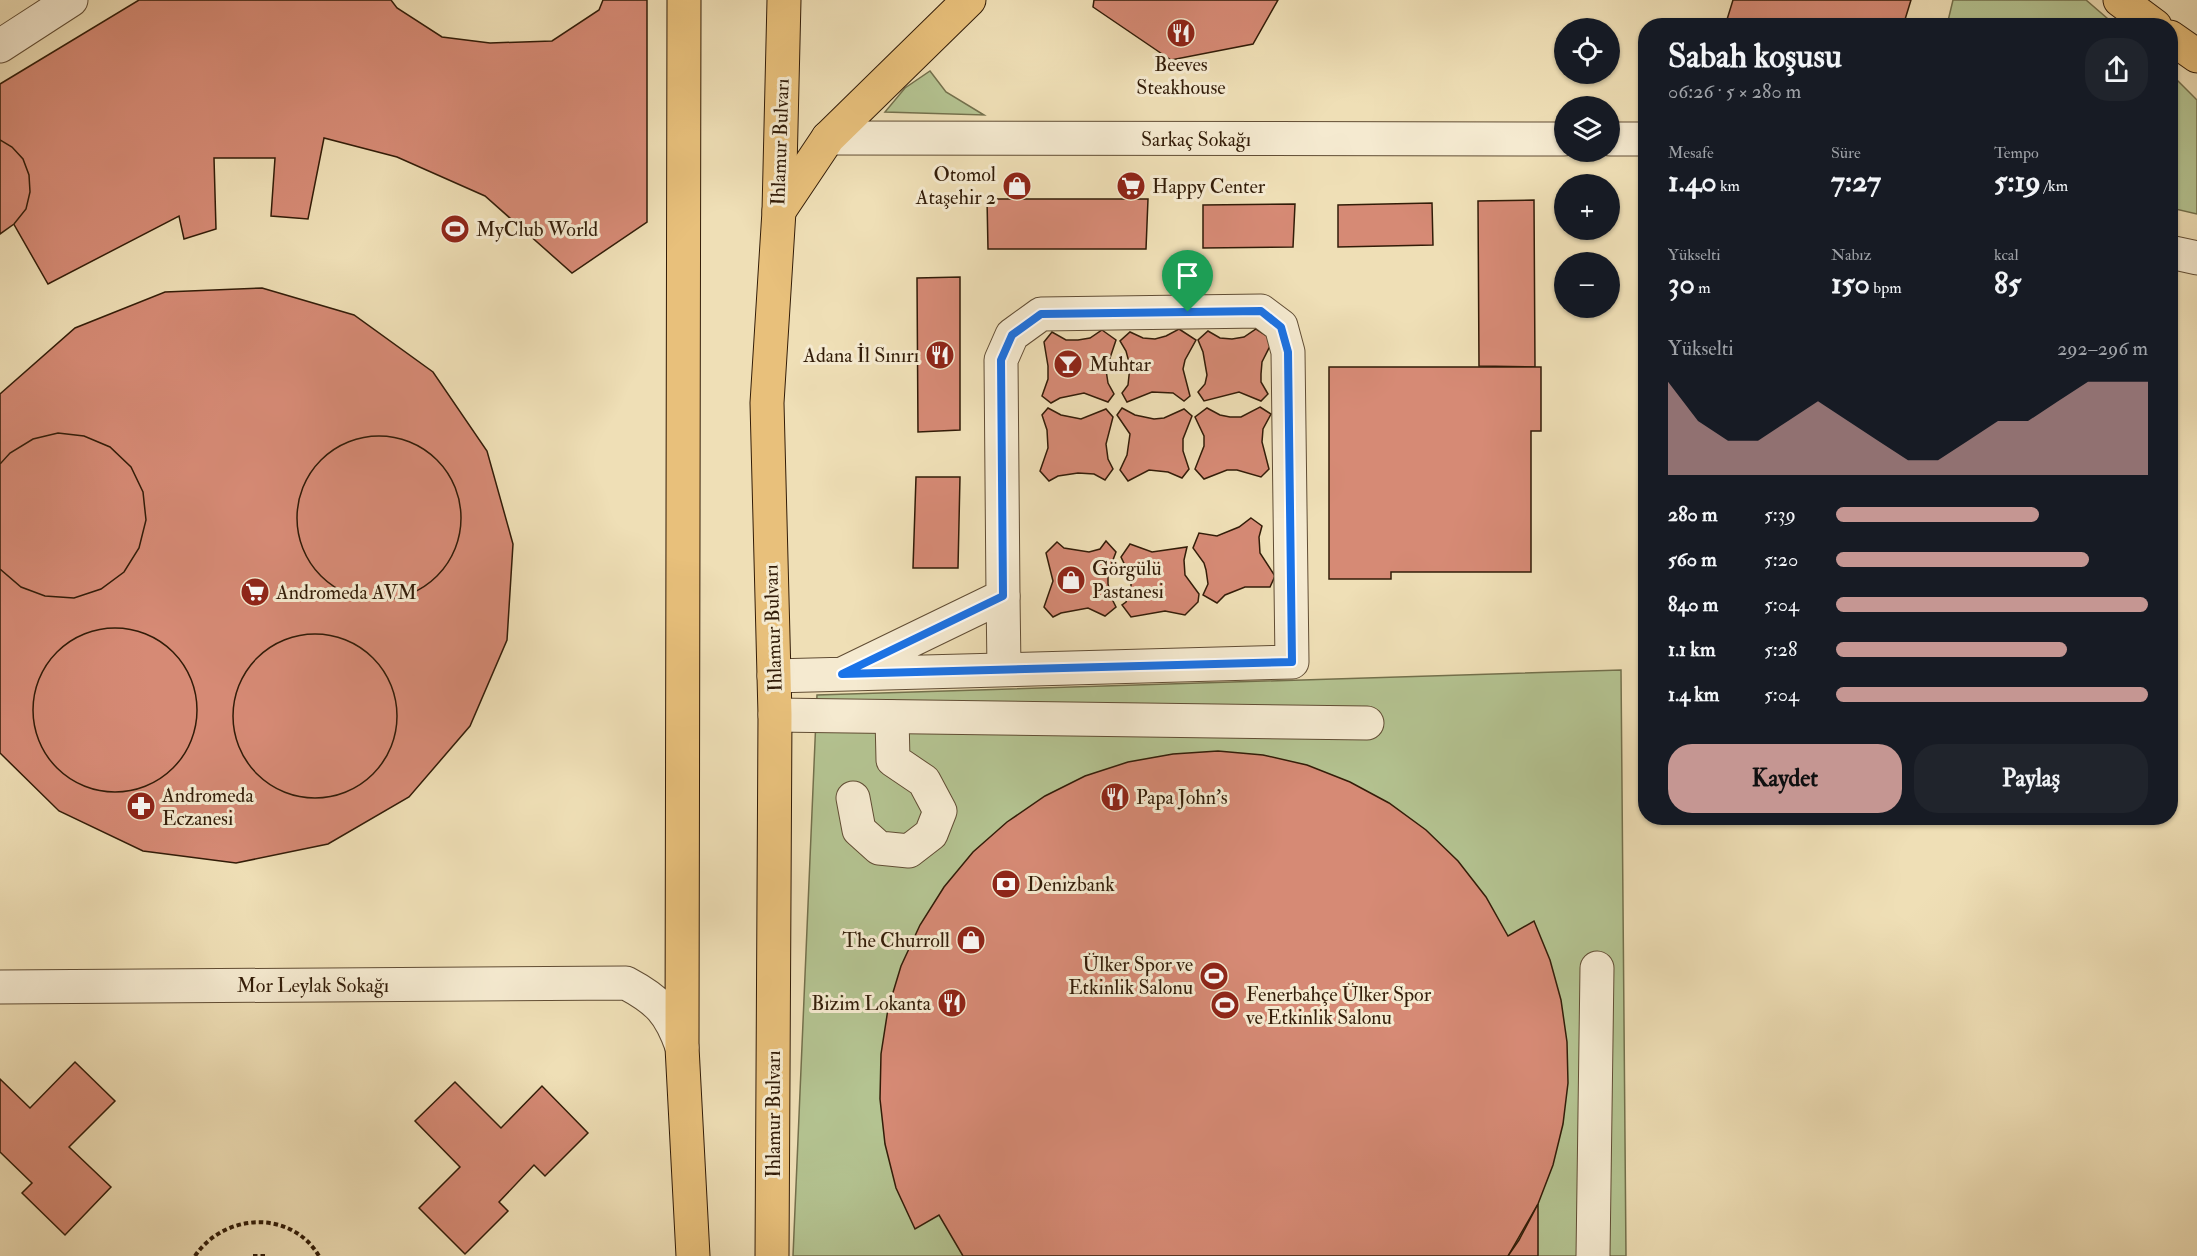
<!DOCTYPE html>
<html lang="tr">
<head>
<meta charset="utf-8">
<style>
  body { margin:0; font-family:"IM FELL Double Pica",serif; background:#20242c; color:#f1f3f6; height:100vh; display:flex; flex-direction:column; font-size:22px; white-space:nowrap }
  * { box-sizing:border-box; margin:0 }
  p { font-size:20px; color:#9ea1a6 }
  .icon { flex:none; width:33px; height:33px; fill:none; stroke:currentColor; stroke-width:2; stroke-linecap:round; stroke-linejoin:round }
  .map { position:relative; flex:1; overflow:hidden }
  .drawer { position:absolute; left:1638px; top:18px; width:540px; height:807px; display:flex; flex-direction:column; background:#171b24; border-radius:24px; box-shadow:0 2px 4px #0004 }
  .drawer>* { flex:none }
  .controls { position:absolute; left:1554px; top:18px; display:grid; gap:12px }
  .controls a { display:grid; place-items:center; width:66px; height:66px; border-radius:50%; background:#171b24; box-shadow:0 2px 4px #0004; font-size:30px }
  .pin { position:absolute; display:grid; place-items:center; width:51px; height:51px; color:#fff; margin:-62px -26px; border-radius:50% 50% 50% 0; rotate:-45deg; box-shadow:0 0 6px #0007 }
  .pin .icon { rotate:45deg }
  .round { display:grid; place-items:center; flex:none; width:63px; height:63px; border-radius:24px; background:#20242c }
  .headline { display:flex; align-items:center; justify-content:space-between; height:102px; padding:0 30px }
  h1 { font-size:33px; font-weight:700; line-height:45px }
  .metrics { display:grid; grid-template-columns:repeat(3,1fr); gap:9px; height:102px; padding:6px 30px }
  .metrics div { display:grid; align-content:center }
  .metrics b { font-size:30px; font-weight:700 }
  .metrics small { font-size:16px; font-weight:400 }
  .metrics p { font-size:16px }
  .chart { height:168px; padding:12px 30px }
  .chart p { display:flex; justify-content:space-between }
  .chart svg { width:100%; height:108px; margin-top:6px; fill:#c59692; opacity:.7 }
  .primary-button { display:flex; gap:12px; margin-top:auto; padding:12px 30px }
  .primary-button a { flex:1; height:69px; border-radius:24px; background:#c59692; color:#111; font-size:24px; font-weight:700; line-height:69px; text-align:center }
  .primary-button a+a { background:#20242c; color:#f1f3f6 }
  ul { padding:0 30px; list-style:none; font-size:20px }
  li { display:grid; grid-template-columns:96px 72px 1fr; align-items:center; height:45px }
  li i { height:15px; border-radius:8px; background:#c59692 }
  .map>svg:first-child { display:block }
  .green { fill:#b4c391; stroke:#73704c; stroke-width:1.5 }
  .building { fill:#d68a75; stroke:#321c08; stroke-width:1.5 }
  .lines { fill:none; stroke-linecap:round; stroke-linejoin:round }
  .minor-casing { stroke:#614d34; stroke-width:35 }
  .major-casing { stroke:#321c08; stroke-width:35 }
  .path { stroke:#321c08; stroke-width:4; stroke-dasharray:4.5 3; stroke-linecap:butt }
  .minor { stroke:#f5ead0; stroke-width:33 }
  .major { stroke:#e8c07b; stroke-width:33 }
  .route-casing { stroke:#fff; stroke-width:12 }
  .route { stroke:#1a73e8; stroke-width:8 }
  .labels { text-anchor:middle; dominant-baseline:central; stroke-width:6; stroke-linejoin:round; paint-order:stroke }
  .poi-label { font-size:20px; fill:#321c08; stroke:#f5ead0; text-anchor:start }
  .street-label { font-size:20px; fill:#321c08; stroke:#f5ead0 }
</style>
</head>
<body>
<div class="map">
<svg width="2197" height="1256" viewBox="0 0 2197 1256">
  <rect width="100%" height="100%" fill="#efdfb6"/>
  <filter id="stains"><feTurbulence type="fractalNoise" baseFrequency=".00333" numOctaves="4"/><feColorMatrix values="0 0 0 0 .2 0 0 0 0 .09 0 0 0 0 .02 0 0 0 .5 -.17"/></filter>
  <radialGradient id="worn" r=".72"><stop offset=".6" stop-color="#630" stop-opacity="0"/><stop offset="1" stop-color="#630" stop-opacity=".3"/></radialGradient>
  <g class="green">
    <path d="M1953 0H2086L2115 25H1947Z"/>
    <path d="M930 71 946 92 984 115 885 112 905 88Z"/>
    <path d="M2171 74 2197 100V214L2171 208Z"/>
    <path d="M1621 670 1626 1256H793L817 695Z"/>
  </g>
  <g class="building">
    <path d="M139 0H391L397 8 442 37 490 43 552 41 599 10 603 0H647V222L572 273 485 196 397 157 324 138 308 219 271 216 275 158H214L216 229 184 239 179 216 48 284 0 200V84Z"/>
    <path d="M1094 0H1278L1253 44 1171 60 1093 7Z"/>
    <path d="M1733 0H1911L1903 26H1725Z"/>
    <path d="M0 140 12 147 23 159 29 175 30 192 26 209 14 224 0 234Z"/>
    <path d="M987 199H1148L1146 249H988Z"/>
    <path d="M1534 200 1535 367 1479 366 1478 201Z"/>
    <path d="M1432 203 1433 245 1338 247V205Z"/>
    <path d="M1295 204 1293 247 1203 248V205Z"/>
    <path d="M960 277V430L918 432 917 278Z"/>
    <path d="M262 288 354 315 433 372 487 451 513 544 507 640 470 726 409 797 328 844 236 863 143 851 59 811 0 753V394L75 328 165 292Z"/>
    <path d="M1179 329 1196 340 1185 360 1183 369 1190 396 1184 401 1173 393 1152 392 1127 402 1122 393 1128 385 1130 366 1126 351 1120 341 1130 332 1143 338 1155 339 1166 336Z"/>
    <path d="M1256 329 1273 340 1262 362 1261 374V382L1268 394 1261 401 1239 392 1204 401 1198 392 1205 384 1207 375 1203 352 1198 340 1208 331 1220 338 1232 339 1244 337Z"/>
    <path d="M1102 330 1116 340 1106 370 1108 383 1114 394 1108 402 1084 393 1060 398 1051 403 1042 396 1048 379V366L1044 342 1052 332 1066 340H1078L1090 338Z"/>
    <path d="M1329 367H1541V431H1531V572H1391V579H1329Z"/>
    <path d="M1260 407 1271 414 1263 429 1262 442 1269 469 1261 477 1237 470H1227L1204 479 1195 469 1204 446V436L1195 417 1207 408 1220 415 1230 417H1241Z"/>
    <path d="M1048 408 1061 415 1081 419 1106 409 1113 417 1106 444 1108 459 1113 469 1105 480 1094 474 1078 473 1058 476 1049 481 1040 471 1048 448 1047 430 1042 415Z"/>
    <path d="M1122 408 1135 415 1154 419 1164 418 1184 409 1192 416 1183 439V451L1189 469 1182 478 1168 472 1149 470 1128 481 1120 470 1127 455 1130 434 1117 415Z"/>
    <path d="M58 433 84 436 110 447 131 467 143 492 146 520 139 548 124 572 101 589 74 598 45 596 21 587 0 569V464L10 453 33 439Z"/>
    <circle cx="379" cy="518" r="82"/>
    <path d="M916 477H960L958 568H913Z"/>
    <path d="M1251 518 1262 526 1259 537 1260 553 1275 576 1270 587H1245L1225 595 1217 603 1203 595 1208 584 1206 570 1204 563 1193 548 1199 533 1217 536 1239 527Z"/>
    <path d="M1106 541 1116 552 1108 573V584L1111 597 1116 607 1105 616 1088 608 1061 613 1053 617 1044 607 1053 581 1046 553 1057 542 1064 548 1089 552 1100 549Z"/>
    <path d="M1130 544 1152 552 1187 547 1184 560 1185 575 1199 594 1198 602 1185 615 1165 611 1131 617 1122 605 1126 602 1131 589V578L1121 557Z"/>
    <circle cx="115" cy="710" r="82"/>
    <circle cx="315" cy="716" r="82"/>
    <path d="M1218 751 1263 755 1307 765 1350 782 1389 803 1426 830 1458 861 1486 897 1508 936 1534 921 1550 960 1561 1000 1567 1042 1568 1083 1563 1124 1553 1165 1538 1204 1508 1256H963L939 1215 915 1229 896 1188 885 1144 880 1099 881 1054 888 1009 901 966 920 925 944 887 973 852 1007 822 1045 796 1085 776 1128 762 1173 754Z"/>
    <path d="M75 1062 115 1101 69 1147 111 1187 65 1235 22 1193 32 1183 0 1152V1079L30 1108Z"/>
    <path d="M455 1082 501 1128 542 1086 588 1133 545 1176 534 1165 499 1202 508 1211 465 1254 419 1208 460 1167 415 1121Z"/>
    <path d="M1538 1204V1256H1508L1519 1240Z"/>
  </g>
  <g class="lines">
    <g class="minor-casing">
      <g id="minor">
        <path d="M0 46 71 0"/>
        <path d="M828 138 1564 139"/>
        <path d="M1610 139H1646"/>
        <path d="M2170 252 2197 258"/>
        <path d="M1003 596 1004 669"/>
        <path d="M774 676 1292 662 1288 352 1281 326 1261 311 1041 314 1012 335 1001 360 1003 596 842 674"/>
        <path d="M775 715 1367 723"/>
        <path d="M853 798 859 830 879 848 909 851 931 834 940 811 924 781 893 760 892 717"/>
        <path d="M0 987 626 983C658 1000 670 1012 682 1047"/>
        <path d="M1593 1256 1597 968"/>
      </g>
    </g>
    <g class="major-casing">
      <g id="major">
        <path d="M684 0 682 1047 693 1256"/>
        <path d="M2120 0 2155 26"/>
        <path d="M2170 37 2197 56"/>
        <path d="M779 211 828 138 969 0"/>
        <path d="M772 1256 775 715 767 403 779 211 784 0"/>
      </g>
    </g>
    <g class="path">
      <path d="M195 1256C224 1213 291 1209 319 1256"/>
      <path d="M253 1256H268"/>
    </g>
    <use href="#minor" class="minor"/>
    <use href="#major" class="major"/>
  </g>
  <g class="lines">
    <g class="route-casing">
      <path id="route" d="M1261 311 1281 327 1288 352 1292 662 842 674 1003 596 1001 360 1012 335 1041 314Z"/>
    </g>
    <use href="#route" class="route"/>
  </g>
  <defs>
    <g id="restaurant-disc" transform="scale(1.5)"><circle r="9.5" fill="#8f2418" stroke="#f5ead0"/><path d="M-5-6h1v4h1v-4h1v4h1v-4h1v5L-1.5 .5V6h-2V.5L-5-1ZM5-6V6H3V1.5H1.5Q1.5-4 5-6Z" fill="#fff"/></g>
    <g id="shop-disc" transform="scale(1.5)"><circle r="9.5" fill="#8f2418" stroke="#f5ead0"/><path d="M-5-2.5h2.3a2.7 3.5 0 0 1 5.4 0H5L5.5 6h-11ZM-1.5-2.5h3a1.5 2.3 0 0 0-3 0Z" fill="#fff"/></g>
    <g id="supermarket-disc" transform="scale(1.5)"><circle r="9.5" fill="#8f2418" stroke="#f5ead0"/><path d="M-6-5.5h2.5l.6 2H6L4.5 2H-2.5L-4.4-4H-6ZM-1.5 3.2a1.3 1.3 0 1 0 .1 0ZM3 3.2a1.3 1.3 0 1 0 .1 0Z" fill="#fff"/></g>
    <g id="stadium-disc" transform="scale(1.5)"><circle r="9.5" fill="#8f2418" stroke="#f5ead0"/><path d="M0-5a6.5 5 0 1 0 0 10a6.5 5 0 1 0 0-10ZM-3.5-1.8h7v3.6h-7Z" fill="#fff"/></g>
    <g id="bar-disc" transform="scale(1.5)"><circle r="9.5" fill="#8f2418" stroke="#f5ead0"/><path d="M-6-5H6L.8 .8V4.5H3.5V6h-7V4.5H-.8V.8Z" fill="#fff"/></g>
    <g id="pharmacy-disc" transform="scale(1.5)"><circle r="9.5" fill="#8f2418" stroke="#f5ead0"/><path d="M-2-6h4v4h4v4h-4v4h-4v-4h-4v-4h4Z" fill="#fff"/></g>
    <g id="bank-disc" transform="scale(1.5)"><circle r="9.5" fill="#8f2418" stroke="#f5ead0"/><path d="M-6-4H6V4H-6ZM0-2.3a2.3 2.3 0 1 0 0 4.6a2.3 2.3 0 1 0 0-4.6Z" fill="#fff"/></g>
  </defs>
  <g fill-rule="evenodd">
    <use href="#restaurant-disc" x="1181" y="33"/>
    <use href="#shop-disc" x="1017" y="186"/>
    <use href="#supermarket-disc" x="1131" y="186"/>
    <use href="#stadium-disc" x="455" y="229"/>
    <use href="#restaurant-disc" x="940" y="355"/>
    <use href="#bar-disc" x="1068" y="364"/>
    <use href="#shop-disc" x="1071" y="580"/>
    <use href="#supermarket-disc" x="255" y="592"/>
    <use href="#restaurant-disc" x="1115" y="797"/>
    <use href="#pharmacy-disc" x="141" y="806"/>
    <use href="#bank-disc" x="1006" y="884"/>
    <use href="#shop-disc" x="971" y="940"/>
    <use href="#stadium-disc" x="1214" y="976"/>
    <use href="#restaurant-disc" x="952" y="1003"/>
    <use href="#stadium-disc" x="1225" y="1005"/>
  </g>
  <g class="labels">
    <g class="poi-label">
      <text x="1181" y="64" text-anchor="middle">Beeves<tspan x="1181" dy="23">Steakhouse</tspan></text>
      <text x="996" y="174" text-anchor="end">Otomol<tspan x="996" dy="23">Ataşehir 2</tspan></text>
      <text x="1152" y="186">Happy Center</text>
      <text x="476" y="229">MyClub World</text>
      <text x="919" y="355" text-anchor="end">Adana İl Sınırı</text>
      <text x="1089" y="364">Muhtar</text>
      <text x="1092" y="568">Görgülü<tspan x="1092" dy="23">Pastanesi</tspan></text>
      <text x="276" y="592">Andromeda AVM</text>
      <text x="162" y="795">Andromeda<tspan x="162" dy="23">Eczanesi</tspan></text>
      <text x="1136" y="797">Papa John's</text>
      <text x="1027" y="884">Denizbank</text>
      <text x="950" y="940" text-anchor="end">The Churroll</text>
      <text x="1193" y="964" text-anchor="end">Ülker Spor ve<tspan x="1193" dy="23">Etkinlik Salonu</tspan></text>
      <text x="1246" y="994">Fenerbahçe Ülker Spor<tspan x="1246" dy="23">ve Etkinlik Salonu</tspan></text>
      <text x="931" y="1003" text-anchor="end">Bizim Lokanta</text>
    </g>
    <g class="street-label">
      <text x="1196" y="139">Sarkaç Sokağı</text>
      <text transform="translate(780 142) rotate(-88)">Ihlamur Bulvarı</text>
      <text transform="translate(773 628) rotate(-92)">Ihlamur Bulvarı</text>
      <text x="313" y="985">Mor Leylak Sokağı</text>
      <text transform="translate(773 1114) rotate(-90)">Ihlamur Bulvarı</text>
    </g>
  </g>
  <rect width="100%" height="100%" filter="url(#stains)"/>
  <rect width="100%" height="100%" fill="url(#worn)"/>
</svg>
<div class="controls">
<a><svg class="icon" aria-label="locate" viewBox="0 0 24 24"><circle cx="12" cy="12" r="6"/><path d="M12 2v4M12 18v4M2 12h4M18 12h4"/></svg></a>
<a><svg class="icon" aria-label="layers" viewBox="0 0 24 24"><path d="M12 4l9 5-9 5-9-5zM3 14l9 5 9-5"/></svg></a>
<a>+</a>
<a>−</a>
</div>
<div class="pin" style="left:1188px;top:312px;background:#1e9e55"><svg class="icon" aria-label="arrive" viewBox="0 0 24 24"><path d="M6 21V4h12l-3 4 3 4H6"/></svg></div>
<section class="drawer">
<div class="headline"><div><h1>Sabah koşusu</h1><p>06:26 · 5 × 280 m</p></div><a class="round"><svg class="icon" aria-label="share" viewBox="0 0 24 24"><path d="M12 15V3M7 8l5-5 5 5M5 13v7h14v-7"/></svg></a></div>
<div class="metrics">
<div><p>Mesafe</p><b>1.40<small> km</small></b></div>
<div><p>Süre</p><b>7:27</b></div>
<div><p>Tempo</p><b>5:19<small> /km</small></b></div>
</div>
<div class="metrics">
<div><p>Yükselti</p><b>30<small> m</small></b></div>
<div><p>Nabız</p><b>150<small> bpm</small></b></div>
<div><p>kcal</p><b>85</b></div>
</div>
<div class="chart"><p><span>Yükselti</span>292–296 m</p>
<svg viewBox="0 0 160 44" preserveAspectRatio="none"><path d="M0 44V6L10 22L20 30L30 30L40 22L50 14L60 22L70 30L80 38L90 38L100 30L110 22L120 22L130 14L140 6L150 6L160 6V44z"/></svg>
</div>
<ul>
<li><b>280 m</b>5:39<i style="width:65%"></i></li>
<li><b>560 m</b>5:20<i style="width:81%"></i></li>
<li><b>840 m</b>5:04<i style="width:100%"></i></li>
<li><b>1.1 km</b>5:28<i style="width:74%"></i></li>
<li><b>1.4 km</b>5:04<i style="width:100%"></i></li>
</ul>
<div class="primary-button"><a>Kaydet</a><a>Paylaş</a></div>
</section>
</div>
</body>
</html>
